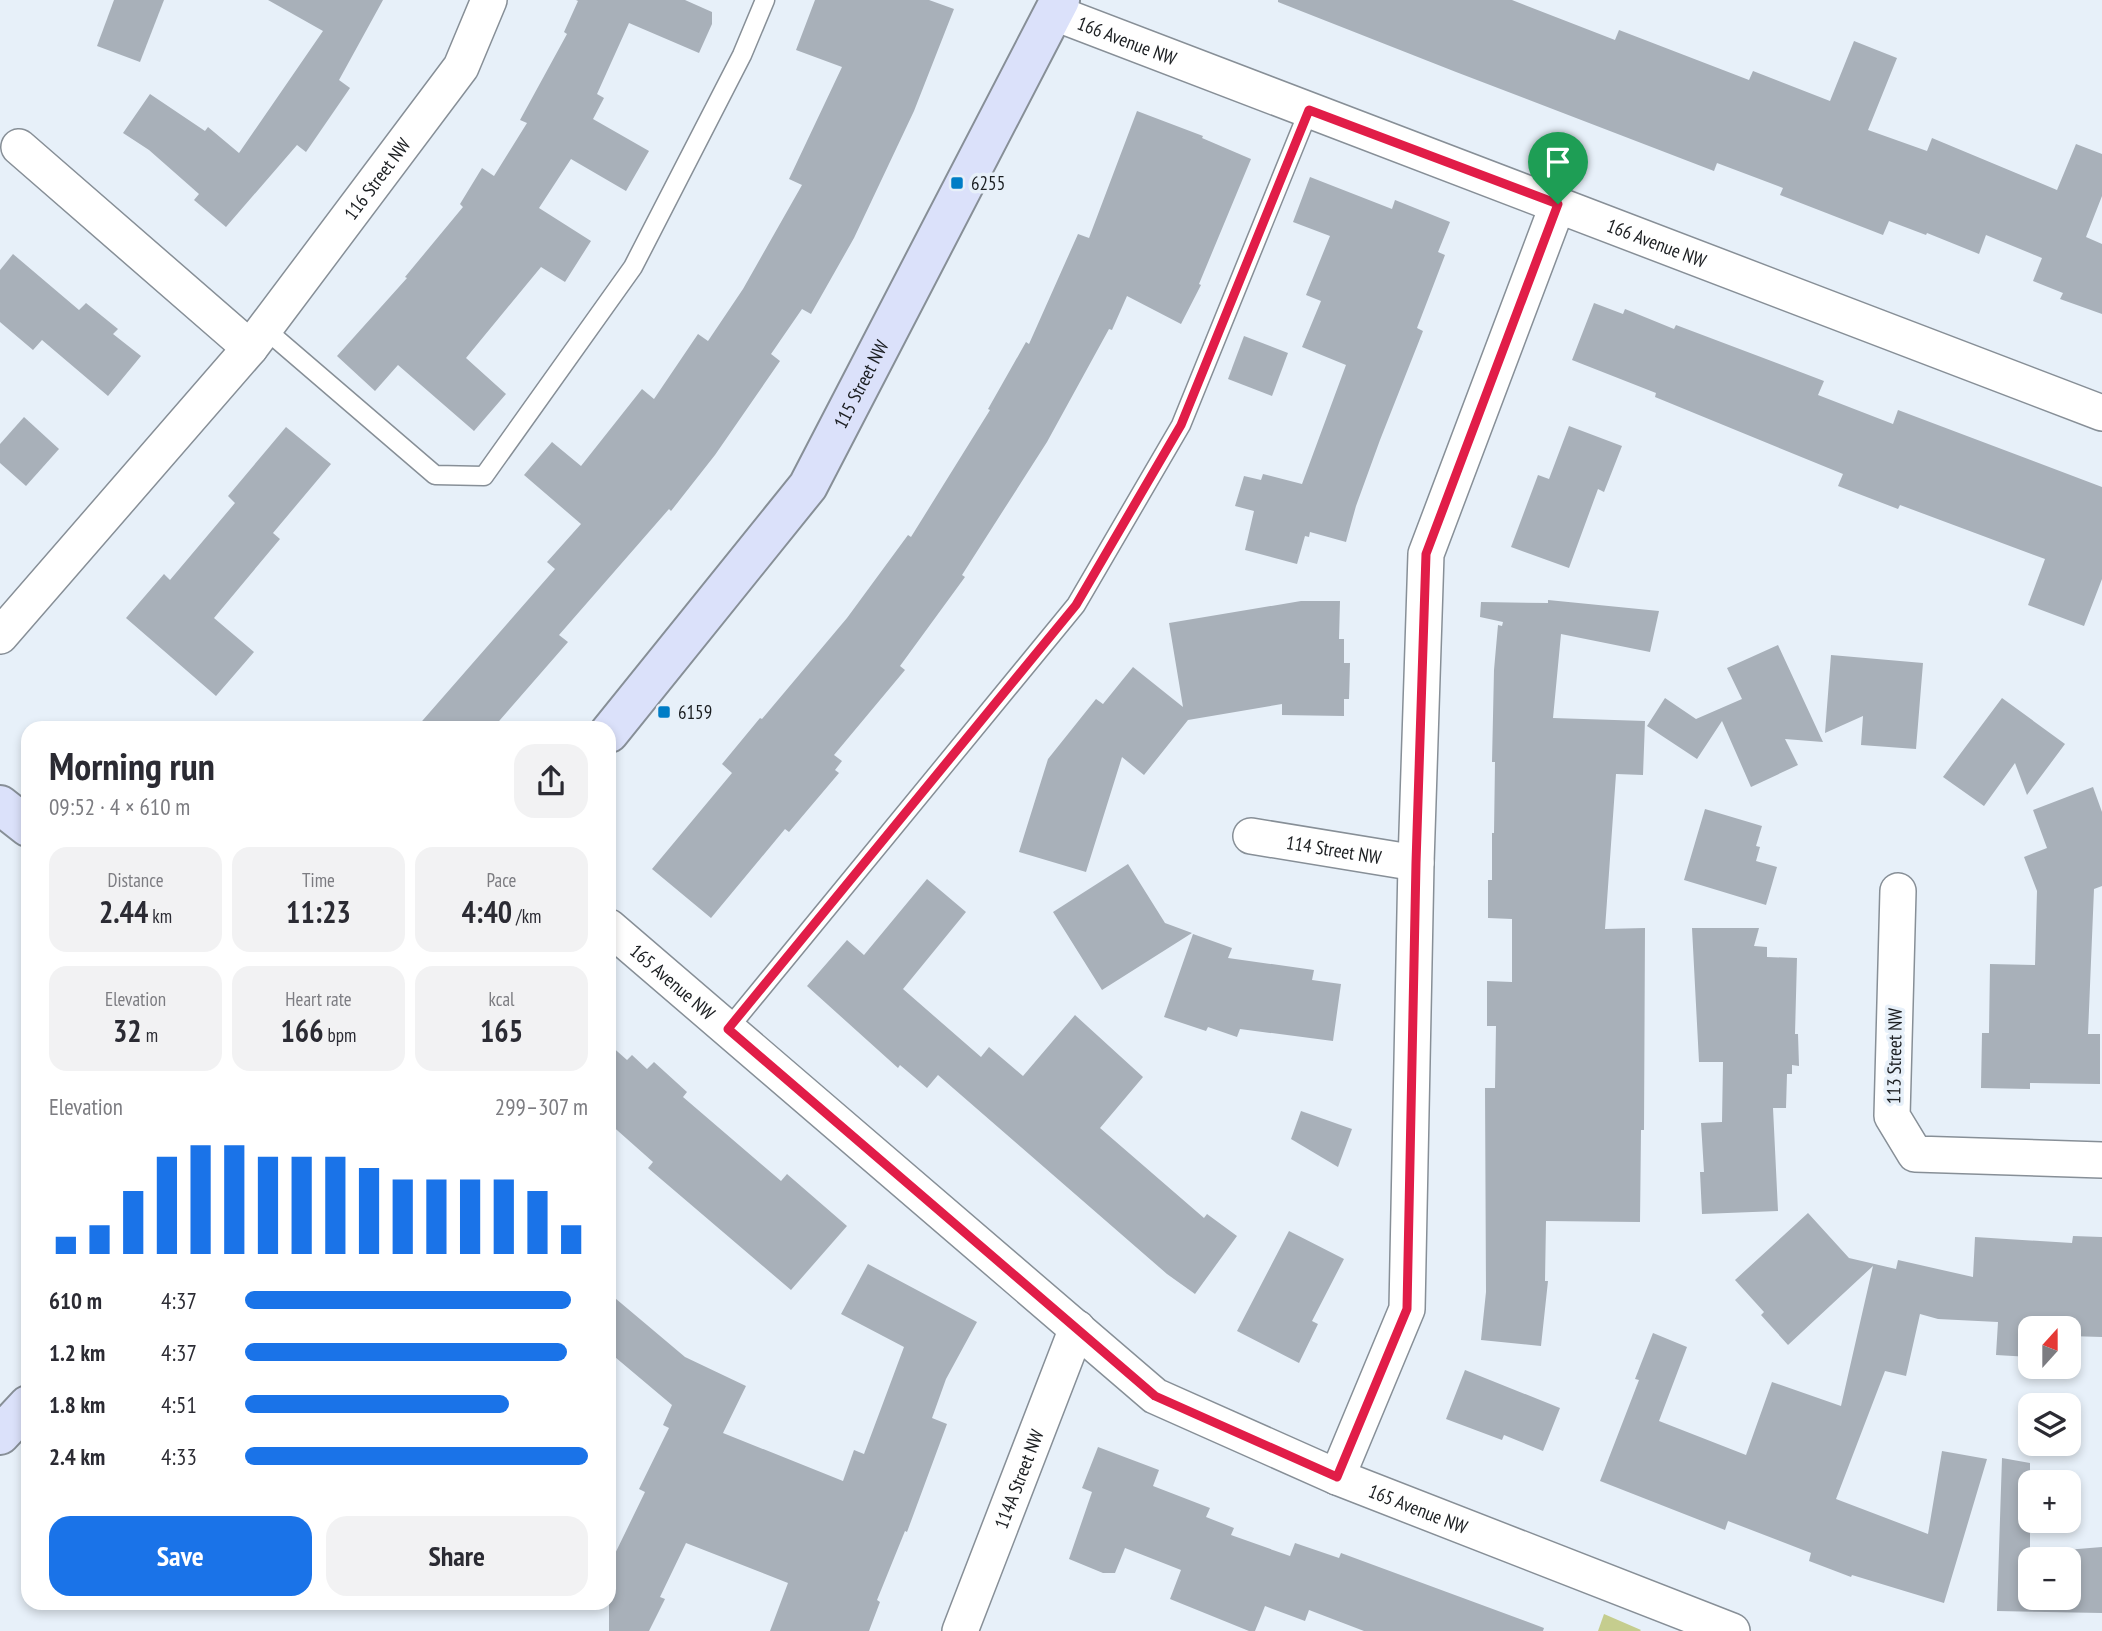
<!DOCTYPE html>
<html lang="en">
<head>
<meta charset="utf-8">
<style>
  body { margin:0; font-family:"PT Sans Narrow",sans-serif; background:#f2f2f3; color:#2b2b33; height:100vh; display:flex; flex-direction:column; font-size:26px; white-space:nowrap }
  * { box-sizing:border-box; margin:0 }
  p { font-size:23px; color:#7c7c81 }
  .icon { flex:none; width:38px; height:38px; fill:none; stroke:currentColor; stroke-width:2; stroke-linecap:round; stroke-linejoin:round }
  .map { position:relative; flex:1; overflow:hidden }
  .details { position:absolute; left:21px; top:721px; width:595px; height:889px; display:flex; flex-direction:column; background:#fff; border-radius:21px; box-shadow:0 4px 10px #0003 }
  .details>* { flex:none }
  .needle { width:46px; rotate:21deg }
  .buttons { position:absolute; left:2018px; top:1316px; display:grid; gap:14px }
  .buttons a { display:grid; place-items:center; width:63px; height:63px; border-radius:14px; background:#fff; box-shadow:0 4px 10px #0003; font-size:35px }
  .pin { position:absolute; display:grid; place-items:center; width:60px; height:60px; color:#fff; margin:-72px -30px; border-radius:50% 50% 50% 0; rotate:-45deg; box-shadow:0 0 7px #0007 }
  .pin .icon { rotate:45deg }
  .round { display:grid; place-items:center; flex:none; width:74px; height:74px; border-radius:21px; background:#f2f2f3 }
  .overview { display:flex; align-items:center; justify-content:space-between; height:119px; padding:0 28px }
  h1 { font-size:38px; font-weight:800; line-height:52px }
  .stats { display:grid; grid-template-columns:repeat(3,1fr); gap:10px; height:119px; padding:7px 28px }
  .stats div { display:grid; align-content:center; border-radius:18px; background:#f2f2f3; text-align:center }
  .stats b { font-size:30px; font-weight:800 }
  .stats small { font-size:19px; font-weight:400 }
  .stats p { font-size:19px }
  .chart { height:196px; padding:14px 28px }
  .chart p { display:flex; justify-content:space-between }
  .chart svg { width:100%; height:126px; margin-top:7px; stroke:#1a73e8; stroke-width:6 }
  .action { display:flex; gap:14px; margin-top:auto; padding:14px 28px }
  .action a { flex:1; height:80px; border-radius:21px; background:#1a73e8; color:#fff; font-size:28px; font-weight:800; line-height:80px; text-align:center }
  .action a+a { background:#f2f2f3; color:#2b2b33 }
  ul { padding:0 28px; list-style:none; font-size:23px }
  li { display:grid; grid-template-columns:112px 84px 1fr; align-items:center; height:52px }
  li i { height:18px; border-radius:9px; background:#1a73e8 }
  .map>svg:first-child { display:block }
  .park { fill:#c5cd8e }
  .building { fill:#a8b0b9; fill-rule:evenodd }
  .lines { fill:none; stroke-linecap:round; stroke-linejoin:round }
  .lane-casing { stroke:#878f97; stroke-width:21 }
  .street-casing { stroke:#878f97; stroke-width:38 }
  .secondary-casing { stroke:#878f97; stroke-width:42 }
  .lane { stroke:#fff; stroke-width:18 }
  .street { stroke:#fff; stroke-width:35 }
  .secondary { stroke:#dbe1fa; stroke-width:38 }
  .route-casing { stroke:#fff; stroke-width:14 }
  .route { stroke:#e11d48; stroke-width:9 }
  .poi-dot { fill:#007dc6; stroke:#e7f0f9; stroke-width:2.5 }
  .labels { text-anchor:middle; dominant-baseline:central; stroke-width:7; stroke-linejoin:round; paint-order:stroke }
  .street-label { font-size:19px; fill:#1b1e21; stroke:#e7f0f9 }
  .poi-label { font-size:19px; fill:#1b1e21; stroke:#e7f0f9; text-anchor:start }
</style>
</head>
<body>
<div class="map">
<svg width="2102" height="1631" viewBox="0 0 2102 1631">
  <rect width="100%" height="100%" fill="#e7f0f9"/>
  <path class="park" d="M1604 1614 1641 1630 1640 1631H1598Z"/>
  <g class="building">
    <path d="M114 0H164L140 62 97 46Z"/>
    <path d="M268 0H383L339 80 350 88 306 152 297 145 226 227 194 200 199 194 149 150 123 133 150 94 205 131 208 127 239 153 323 31Z"/>
    <path d="M576 0H685L712 12V24L699 53 629 23 597 94 604 98 593 119 649 151 626 191 571 159 539 208 591 241 565 282 541 267 466 358 506 394 474 431 398 365 375 391 337 356 407 278 405 277 463 207 460 204 482 168 494 176 527 123 520 120 567 34 564 32 578 1Z"/>
    <path d="M815 0H929L954 9 914 111 854 238 811 314 802 309 771 354 780 361 715 455 671 511 669 509 559 635 568 642 493 728H416L555 569 547 562 581 524 524 475 552 442 581 466 642 389 654 399 698 334 708 341 743 289 802 185 789 179 842 67 796 50Z"/>
    <path d="M1278 0H1512L1615 40 1619 30 1749 80 1753 71 1830 101 1854 41 1897 58 1868 130 1927 151 1932 138 2057 190 2076 144 2102 154V196L2086 237 2102 244V314L2060 299 2063 293 2033 281 2042 258 1986 235 1979 254 1927 233 1926 235 1889 221 1883 235 1780 195 1783 188 1717 163 1714 171 1456 72 1278 2Z"/>
    <path d="M1137 111 1203 136 1202 138 1251 159 1199 284 1201 285 1181 324 1127 296 1112 330 1109 329 1047 442 962 575 965 577 900 666 905 670 834 755 842 761 835 770 839 773 789 832 785 829 711 918 652 869 732 773 722 764 760 718 762 719 847 618 908 535 911 537 990 410 988 409 1026 342 1029 344 1078 234 1089 238Z"/>
    <path d="M1310 177 1392 209 1395 200 1450 222 1438 252 1445 255 1417 328 1423 331 1380 440 1356 506 1346 542 1310 532 1309 537 1305 536 1297 564 1245 550 1254 511 1235 506 1244 476 1261 480 1263 474 1302 484 1346 365 1302 347 1321 301 1306 295 1330 236 1293 222Z"/>
    <path d="M13 254 79 310 86 303 118 329 113 334 141 356 108 396 42 340 33 350 0 322V270Z"/>
    <path d="M1594 303 1623 314 1625 309 1674 329 1676 325 1824 381 1818 395 1893 424 1898 410 2102 487V579L2084 626 2028 605 2045 559 1900 505 1898 509 1838 486 1843 474 1655 397 1656 393 1572 360Z"/>
    <path d="M1244 336 1288 353 1272 396 1228 379Z"/>
    <path d="M24 417 59 449 26 486 0 463V444Z"/>
    <path d="M1569 426 1622 446 1604 492 1598 489 1569 568 1511 547 1538 475 1549 479Z"/>
    <path d="M286 427 331 464 273 533 280 539 214 618 254 652 216 696 126 618 164 574 170 580 235 503 228 496Z"/>
    <path d="M1548 600 1659 611 1650 652 1561 634 1553 718 1645 721 1643 775 1616 774 1605 929 1645 928 1644 1130H1641L1640 1222 1546 1221 1545 1281H1548L1541 1346 1481 1340 1486 1292 1485 1088H1495L1496 1026H1487V981L1512 982V919L1488 918V880H1492V833H1494L1495 762H1492L1494 670 1498 625 1502 626 1503 622 1480 617 1481 602 1548 603Z"/>
    <path d="M1301 601H1340L1339 639H1344V663H1350L1349 699H1344V716L1282 715V704L1188 720 1144 775 1122 757 1086 872 1019 852 1048 759 1096 699 1103 704 1133 667 1183 707 1169 623Z"/>
    <path d="M1778 645 1823 742 1785 739 1798 765 1751 787 1722 721 1697 759 1647 726 1665 698 1696 719 1742 699 1727 668Z"/>
    <path d="M1831 655 1923 663 1916 749 1861 745 1863 716 1825 733Z"/>
    <path d="M2002 698 2065 744 2027 795 2015 763 1984 806 1943 777Z"/>
    <path d="M2093 787 2102 812V886L2094 889 2088 1034H2100V1084L2030 1083V1089L1981 1088 1982 1033H1989L1990 964 2035 965 2037 891 2024 857 2047 848 2033 810Z"/>
    <path d="M1705 809 1762 826 1756 846 1760 847 1756 861 1777 867 1766 905 1684 880Z"/>
    <path d="M1128 864 1165 923 1192 933 1102 990 1053 912Z"/>
    <path d="M927 879 966 912 903 989 981 1057 989 1047 1023 1076 1075 1015 1143 1077 1100 1128 1204 1218 1207 1214 1237 1236 1195 1294 1167 1274 938 1075 927 1088 900 1065 898 1068 807 986 847 940 864 955Z"/>
    <path d="M1692 928H1759L1754 946 1767 947V957L1797 958 1795 1034H1798L1799 1066 1792 1065V1074H1787L1786 1108H1773L1778 1211 1702 1214 1700 1172H1704L1701 1123 1722 1122 1723 1062H1699Z"/>
    <path d="M1193 934 1232 948 1228 958 1314 970 1312 980 1341 984 1333 1041 1240 1029 1237 1037 1208 1027 1206 1031 1164 1017Z"/>
    <path d="M609 1044 627 1060 632 1055 647 1069 654 1062 687 1092 683 1097 781 1181 787 1174 847 1226 791 1290 648 1168 653 1162 609 1123Z"/>
    <path d="M1301 1111 1352 1129 1338 1167 1291 1139Z"/>
    <path d="M1808 1213 1849 1258 1896 1269 1898 1260 1973 1277 1975 1237 2072 1243 2073 1236 2102 1237V1337L2068 1336V1328H2030V1357L1996 1355 1998 1322 1938 1319 1920 1314 1906 1376 1885 1371 1836 1499 1928 1534 1942 1451 1987 1459 1944 1603 1852 1575 1851 1577 1809 1561 1811 1553 1728 1521 1725 1530 1600 1481 1639 1380 1635 1379 1653 1333 1687 1347 1659 1421 1746 1455 1772 1382 1841 1406 1873 1266 1788 1345 1761 1315 1764 1312 1735 1280Z"/>
    <path d="M1289 1231 1344 1259 1312 1321 1318 1324 1299 1363 1237 1331Z"/>
    <path d="M868 1264 977 1322 946 1379 932 1418 947 1424 907 1532 905 1531 877 1600 880 1602 869 1631H770L788 1583 686 1543 660 1597 665 1599 649 1631H609V1566L645 1492 639 1489 669 1428 663 1425 672 1405 609 1352V1293L685 1357 746 1386 723 1433 843 1481 854 1450 864 1454 904 1347 841 1314Z"/>
    <path d="M1465 1370 1560 1408 1543 1451 1504 1435 1502 1440 1446 1419Z"/>
    <path d="M1098 1447 1159 1470 1153 1486 1210 1508 1206 1517 1234 1528 1231 1535 1290 1556 1295 1543 1339 1558 1341 1553 1544 1628 1543 1631H1364L1309 1610 1305 1621 1265 1606 1255 1631H1249L1170 1599 1181 1570 1125 1548 1115 1573H1103L1069 1559 1092 1492 1082 1488Z"/>
    <path d="M2002 1458 2030 1463V1553L2102 1547V1613L1997 1611ZM2030 1559H2068V1598H2030Z"/>
  </g>
  <g class="lines">
    <g class="lane-casing">
      <g id="lane">
        <path d="M265 329 435 475 484 476 633 267 742 55 765 0"/>
        <path d="M728 1029 1076 605 1181 425 1309 110"/>
      </g>
    </g>
    <g class="street-casing">
      <g id="street">
        <path id="s1" d="M1055 13 2102 413"/>
        <path d="M19 147 250 348"/>
        <path id="s2" d="M0 636 250 348 461 67 489 0"/>
        <path id="s3" d="M1251 836 1416 863"/>
        <path d="M1898 891 1892 1116 1915 1154 2102 1160"/>
        <path id="s4" d="M609 927 1155 1396 1337 1477 1732 1631"/>
        <path d="M1337 1477 1407 1309 1416 863 1426 554 1558 204"/>
        <path id="s5" d="M960 1631 1077 1328"/>
      </g>
    </g>
    <g class="secondary-casing">
      <g id="secondary">
        <path id="s6" d="M609 733 808 486 1060 0"/>
        <path d="M0 805 28 827"/>
        <path d="M0 1435 28 1405"/>
      </g>
    </g>
    <use href="#lane" class="lane"/>
    <use href="#street" class="street"/>
    <use href="#secondary" class="secondary"/>
  </g>
  <g class="lines">
    <g class="route-casing">
      <path id="route" d="M1309 110 1558 204 1426 554 1416 863 1407 1309 1337 1477 1155 1396 728 1029 1076 605 1181 425Z"/>
    </g>
    <use href="#route" class="route"/>
  </g>
  <g class="poi-dot">
    <rect x="950" y="176" width="14" height="14" rx="3.5"/>
    <rect x="657" y="705" width="14" height="14" rx="3.5"/>
  </g>
  <g class="labels">
    <g class="street-label">
      <text stroke="none"><textPath href="#s1" startOffset="77">166 Avenue NW</textPath></text>
      <text stroke="none"><textPath href="#s2" startOffset="593">116 Street NW</textPath></text>
      <text stroke="none"><textPath href="#s1" startOffset="644">166 Avenue NW</textPath></text>
      <text stroke="none"><textPath href="#s6" startOffset="432">115 Street NW</textPath></text>
      <text stroke="none"><textPath href="#s3" startOffset="84">114 Street NW</textPath></text>
      <text stroke="none"><textPath href="#s4" startOffset="84">165 Avenue NW</textPath></text>
      <text transform="translate(1894 1056) rotate(-89)">113 Street NW</text>
      <text stroke="none"><textPath href="#s5" startOffset="163">114A Street NW</textPath></text>
      <text stroke="none"><textPath href="#s4" startOffset="1006">165 Avenue NW</textPath></text>
    </g>
    <g class="poi-label">
      <text x="971" y="183">6255</text>
      <text x="678" y="712">6159</text>
    </g>
  </g>
</svg>
<div class="buttons">
<a><svg class="needle" viewBox="-14 -14 28 28"><path d="M0-13l5 13h-10z" fill="#e53935"/><path d="M0 13l5-13h-10z" fill="#7c7c81"/></svg></a>
<a><svg class="icon" aria-label="layers" viewBox="0 0 24 24"><path d="M12 4l9 5-9 5-9-5zM3 14l9 5 9-5"/></svg></a>
<a>+</a>
<a>−</a>
</div>
<div class="pin" style="left:1558px;top:204px;background:#1e9e55"><svg class="icon" aria-label="arrive" viewBox="0 0 24 24"><path d="M6 21V4h12l-3 4 3 4H6"/></svg></div>
<section class="details">
<div class="overview"><div><h1>Morning run</h1><p>09:52 · 4 × 610 m</p></div><a class="round"><svg class="icon" aria-label="share" viewBox="0 0 24 24"><path d="M12 15V3M7 8l5-5 5 5M5 13v7h14v-7"/></svg></a></div>
<div class="stats">
<div><p>Distance</p><b>2.44<small> km</small></b></div>
<div><p>Time</p><b>11:23</b></div>
<div><p>Pace</p><b>4:40<small> /km</small></b></div>
</div>
<div class="stats">
<div><p>Elevation</p><b>32<small> m</small></b></div>
<div><p>Heart rate</p><b>166<small> bpm</small></b></div>
<div><p>kcal</p><b>165</b></div>
</div>
<div class="chart"><p><span>Elevation</span>299–307 m</p>
<svg viewBox="0 0 160 44" preserveAspectRatio="none"><path d="M5 44V38M15 44V34M25 44V22M35 44V10M45 44V6M55 44V6M65 44V10M75 44V10M85 44V10M95 44V14M105 44V18M115 44V18M125 44V18M135 44V18M145 44V22M155 44V34"/></svg>
</div>
<ul>
<li><b>610 m</b>4:37<i style="width:95%"></i></li>
<li><b>1.2 km</b>4:37<i style="width:94%"></i></li>
<li><b>1.8 km</b>4:51<i style="width:77%"></i></li>
<li><b>2.4 km</b>4:33<i style="width:100%"></i></li>
</ul>
<div class="action"><a>Save</a><a>Share</a></div>
</section>
</div>
</body>
</html>
